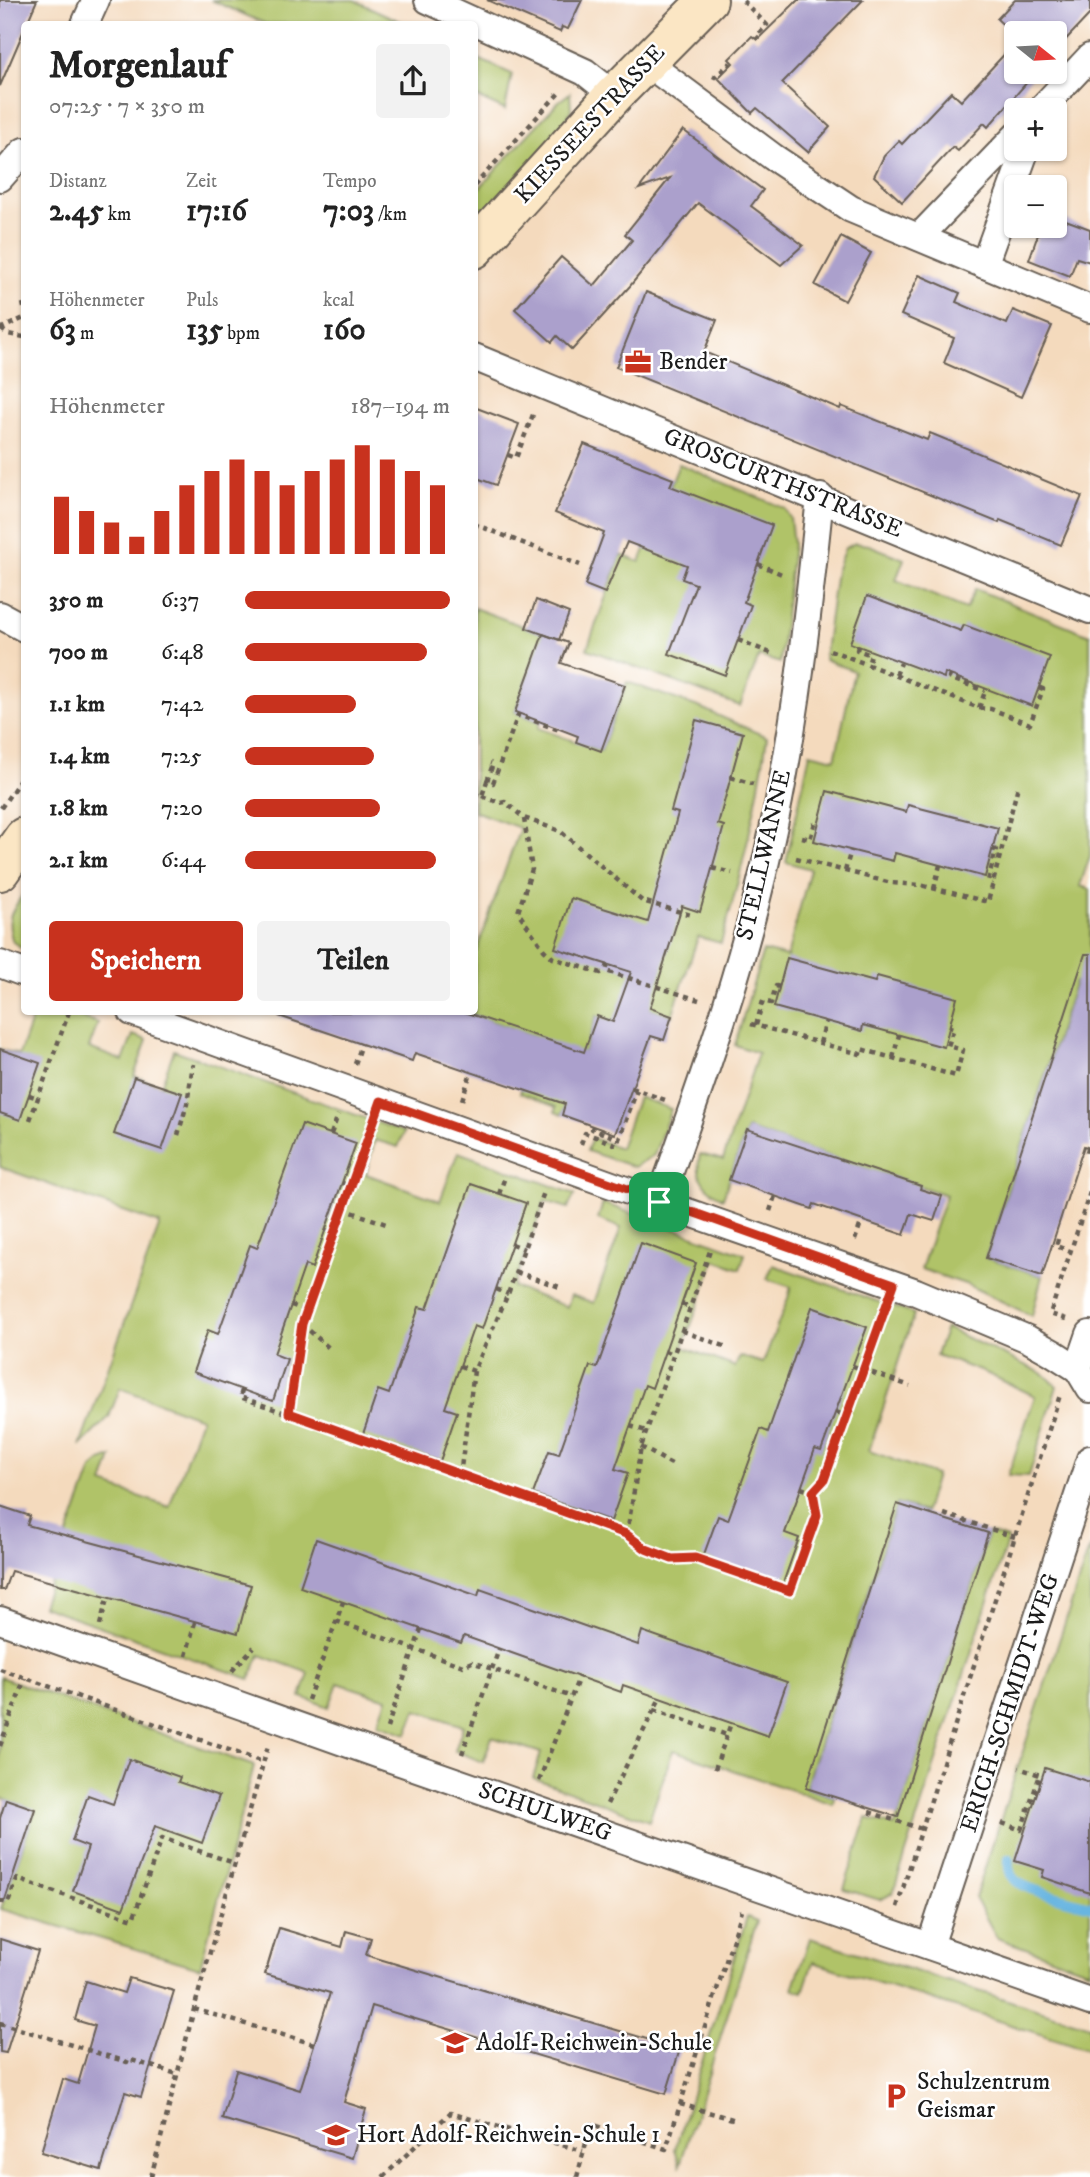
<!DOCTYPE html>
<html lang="de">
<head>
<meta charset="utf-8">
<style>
  body { margin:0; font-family:"IM FELL DW Pica",serif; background:#f2f2f2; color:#222; height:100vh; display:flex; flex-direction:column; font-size:26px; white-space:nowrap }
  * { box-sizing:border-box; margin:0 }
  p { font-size:23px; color:#767676 }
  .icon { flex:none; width:38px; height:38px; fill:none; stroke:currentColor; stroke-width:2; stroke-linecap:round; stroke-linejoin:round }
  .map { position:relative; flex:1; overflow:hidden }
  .details { position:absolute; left:21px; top:21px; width:457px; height:994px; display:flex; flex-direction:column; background:#fff; border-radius:7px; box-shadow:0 2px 5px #0004 }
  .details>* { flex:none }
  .needle { width:46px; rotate:108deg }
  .controls { position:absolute; left:1004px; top:21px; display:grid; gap:14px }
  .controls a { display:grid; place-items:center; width:63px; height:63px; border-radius:7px; background:#fff; box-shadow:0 2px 5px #0004; font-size:35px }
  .pin { position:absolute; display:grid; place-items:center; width:60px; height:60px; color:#fff; margin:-30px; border-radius:14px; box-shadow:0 4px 10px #0006 }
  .round { display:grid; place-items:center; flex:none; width:74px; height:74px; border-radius:7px; background:#f2f2f2 }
  .head { display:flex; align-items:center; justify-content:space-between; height:119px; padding:0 28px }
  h1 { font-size:38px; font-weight:700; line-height:52px }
  .metrics { display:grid; grid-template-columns:repeat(3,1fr); gap:10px; height:119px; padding:7px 28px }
  .metrics div { display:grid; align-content:center }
  .metrics b { font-size:30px; font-weight:700 }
  .metrics small { font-size:19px; font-weight:400 }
  .metrics p { font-size:19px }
  .chart { height:196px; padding:14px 28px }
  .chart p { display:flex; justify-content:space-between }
  .chart svg { width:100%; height:126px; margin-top:7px; stroke:#c8321e; stroke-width:6 }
  .action { display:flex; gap:14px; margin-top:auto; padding:14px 28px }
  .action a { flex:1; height:80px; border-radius:7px; background:#c8321e; color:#fff; font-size:28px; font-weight:700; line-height:80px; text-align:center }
  .action a+a { background:#f2f2f2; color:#222 }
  ul { padding:0 28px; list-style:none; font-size:23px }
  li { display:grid; grid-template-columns:112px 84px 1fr; align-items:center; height:52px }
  li i { height:18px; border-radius:9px; background:#c8321e }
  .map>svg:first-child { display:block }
  .green { fill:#b0c367; stroke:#667042; stroke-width:2 }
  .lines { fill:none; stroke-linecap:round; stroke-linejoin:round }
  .stream { stroke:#67b5e1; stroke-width:10 }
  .building { fill:#aba0cc }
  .street-casing { stroke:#685e54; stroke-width:30 }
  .secondary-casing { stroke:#685e54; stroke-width:42 }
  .path { stroke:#685e54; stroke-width:4.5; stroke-dasharray:5 5; stroke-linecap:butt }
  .street { stroke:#fff; stroke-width:26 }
  .secondary { stroke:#fbe6c4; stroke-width:38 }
  .route-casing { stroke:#fff; stroke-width:14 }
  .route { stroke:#c8321e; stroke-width:9 }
  .labels { text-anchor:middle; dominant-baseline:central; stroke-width:5; stroke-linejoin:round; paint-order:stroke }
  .street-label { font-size:24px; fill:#1c1c1c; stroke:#fff }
  .poi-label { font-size:24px; fill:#1c1c1c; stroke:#fff; text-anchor:start }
</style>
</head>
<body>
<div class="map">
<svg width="1090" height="2177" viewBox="0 0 1090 2177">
  <rect width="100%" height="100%" fill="#fff"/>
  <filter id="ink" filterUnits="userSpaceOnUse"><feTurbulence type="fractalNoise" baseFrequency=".0143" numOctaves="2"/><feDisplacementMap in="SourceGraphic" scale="14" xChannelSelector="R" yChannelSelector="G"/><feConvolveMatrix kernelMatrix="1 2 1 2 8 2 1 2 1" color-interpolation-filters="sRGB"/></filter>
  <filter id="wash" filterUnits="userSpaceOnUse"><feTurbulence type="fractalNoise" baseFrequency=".00686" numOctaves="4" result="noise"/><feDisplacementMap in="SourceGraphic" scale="28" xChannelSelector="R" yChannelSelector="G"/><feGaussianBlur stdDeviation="1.57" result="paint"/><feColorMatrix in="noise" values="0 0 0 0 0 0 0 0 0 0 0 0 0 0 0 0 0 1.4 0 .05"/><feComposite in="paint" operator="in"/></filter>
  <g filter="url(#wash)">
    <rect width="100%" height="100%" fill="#f4dabd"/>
    <g class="green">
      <path d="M211 0H354L406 24H266Z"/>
      <path d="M474 57 512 74 505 110 474 96Z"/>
      <path d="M570 93 571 109 564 126 474 225V194L558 102Z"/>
      <path d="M679 464 784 508 790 518 793 544 780 663 759 656 740 706 587 649 621 555 640 562Z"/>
      <path d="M855 543 869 545 904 559 896 580 966 609 975 589 1090 635V856L1080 886 1090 889V986L1075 982 986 1258 1042 1276 1032 1316 968 1285 921 1269 946 1195 747 1129 723 1198C703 1189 695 1176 700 1154L723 1160 758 1053 735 1045 763 951 787 957 810 869 786 862 810 753 835 759 854 671 824 659 836 571 845 548Z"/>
      <path d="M474 608 544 634 515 712 540 722 538 728 601 751 627 682 701 708 767 737C757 807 741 875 721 943L698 937 672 1016 643 1006 634 1030 597 1016 562 1115 555 1112 556 1107 520 1093 540 1038 464 1012H474V952H476L520 828 474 811Z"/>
      <path d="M24 893V949L13 942C5 918 11 912 24 893Z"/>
      <path d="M34 1012H68L98 1023 89 1048 123 1061 133 1035 147 1040 134 1076 161 1086 174 1050 404 1132 398 1147 375 1140 366 1174 440 1201 458 1152 575 1194 568 1208 545 1201 513 1287 567 1307 571 1295 594 1303 621 1228 598 1219 603 1203 745 1254 740 1269 715 1260 683 1347 735 1367 740 1356 763 1363 788 1298 791 1287 767 1279 773 1265 914 1314 869 1451 936 1475 925 1512 897 1504 810 1773 806 1788 834 1797 833 1804 673 1750 649 1821 533 1778 541 1753 492 1737 483 1762 455 1751 463 1726 416 1710 407 1734 378 1724 387 1699 338 1683 329 1707 301 1697 309 1673 260 1655 250 1679 42 1606 92 1469 101 1461 112 1457 103 1484 169 1507 201 1418 120 1388 109 1417 80 1446 160 1224 0 1167V1049L19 1055Z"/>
      <path d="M638 1097 671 1109 654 1155 634 1167 587 1151 592 1138 620 1148Z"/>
      <path d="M946 1328 1044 1374 1057 1386 1029 1476 1008 1475 1035 1396 988 1374 936 1355Z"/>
      <path d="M988 1533 1008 1539 893 1893 880 1900 844 1889 867 1818 895 1826Z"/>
      <path d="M1090 1546V1971L997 1938 975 1898Z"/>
      <path d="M0 1677 254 1766 200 1968 1 1909 35 1810 0 1797Z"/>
      <path d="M747 1917 757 1921 680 2165 675 2149Z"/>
      <path d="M810 1938 1090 2026V2050L813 1962 803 1992 793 1989Z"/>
    </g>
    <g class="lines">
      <path class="stream" d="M1009 1859C1008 1867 1009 1874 1015 1880 1027 1891 1073 1901 1090 1906"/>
    </g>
    <g id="blocks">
      <g class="building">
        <path d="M0 0H37L0 86Z"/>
        <path d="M487 0H582L568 29 562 27 560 32Z"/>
        <path d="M798 0H863L782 83 830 127 808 152 757 108 752 113 718 78 733 63 729 59 752 36 757 40Z"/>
        <path d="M1015 0H1090V14L1055 51V33H1017V72H1036L988 127 984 123 958 151 953 147 902 202 874 176 884 156 899 141 902 144 951 92 961 101 1012 46 1004 39 1011 32 997 19Z"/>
        <path d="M683 130 763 190 751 206 803 245 781 265 698 203 630 286 572 350 557 336 552 342 515 309 561 257 594 286 632 240 625 234 670 178 639 189Z"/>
        <path d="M1055 216 1090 229V262L1077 258 1070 276 1029 260 1041 226H1055Z"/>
        <path d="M841 237 871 253 845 301 815 285Z"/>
        <path d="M919 275 960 293 956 302 1007 324 1013 310 1052 326 1021 397 944 363 954 338 901 315Z"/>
        <path d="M646 292 717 320 704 352 840 409 841 406 927 440 930 433 1082 496 1061 545 1000 520 999 523 616 367Z"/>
        <path d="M474 407 519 424 496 485 474 477Z"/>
        <path d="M584 444 673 479 670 486 772 525 744 602 751 605 725 675 669 654 696 584 682 579 687 565 627 542 605 593 585 585 604 533 555 513Z"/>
        <path d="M867 596 961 631 964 625 1050 657 1032 706 945 673 944 678 850 643Z"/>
        <path d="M536 600 569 613 559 640 526 628Z"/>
        <path d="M543 634 569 643 561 663 625 685 601 751 576 742 578 736 515 712Z"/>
        <path d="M696 720 743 733 718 824 724 826 700 912 682 906 650 1008 672 1016 664 1040 651 1036 615 1134 562 1115 565 1104 415 1053 412 1061 279 1016 280 1012H464L584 1052 597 1016 613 1022 631 972 555 948 571 898 648 922 678 813 671 811Z"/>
        <path d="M827 791 906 812 908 805 998 828 985 877 895 853 893 861 814 841Z"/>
        <path d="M1085 954H1090V1148L1084 1146 1042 1276 986 1258Z"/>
        <path d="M787 958 875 982 877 976 957 998 944 1047 863 1025 862 1031 774 1007Z"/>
        <path d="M0 1049 40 1063 20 1120 0 1113Z"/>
        <path d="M134 1077 182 1093 162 1150 114 1134Z"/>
        <path d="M302 1124 356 1143 312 1268 305 1265 274 1354 287 1359 273 1401 193 1372 208 1330 218 1334 250 1245 257 1248Z"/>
        <path d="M747 1129 921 1186 920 1189 942 1196 934 1221 911 1214 904 1235 814 1204 812 1209 729 1180Z"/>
        <path d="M471 1184 526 1203 482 1329 474 1326 445 1408 457 1412 440 1461 363 1434 378 1390 389 1394 419 1307 427 1309Z"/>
        <path d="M641 1243 696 1263 652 1388 645 1385 615 1469 628 1473 611 1521 533 1494 549 1451 559 1454 590 1366 597 1368Z"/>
        <path d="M812 1307 867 1327 821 1451 815 1449 785 1533 799 1538 782 1586 703 1557 718 1516 728 1520 761 1429 768 1432Z"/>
        <path d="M897 1504 988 1533 898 1817 806 1788Z"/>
        <path d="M0 1506 30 1516 27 1525 251 1585 238 1633 11 1571 4 1590H0Z"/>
        <path d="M316 1539 478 1596 480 1589 638 1645 642 1631 787 1682 768 1736 623 1685 621 1692 464 1636 461 1643 300 1587Z"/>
        <path d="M129 1759 180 1777 178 1782 219 1796 202 1843 155 1826 123 1909 73 1891 88 1847 72 1841 88 1795 113 1804Z"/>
        <path d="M1045 1768 1090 1782V1893L1042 1877 1044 1870 1015 1861Z"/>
        <path d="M6 1799 35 1809 5 1900H0V1818Z"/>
        <path d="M279 1928 342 1947 346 1931 371 1938 366 1955 680 2049 666 2094 372 2006 344 2102 366 2109 352 2158 222 2119 236 2070 300 2090 330 1993 265 1974Z"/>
        <path d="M0 1939 38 1951 6 2053 0 2052Z"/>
        <path d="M129 1978 174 1991 141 2097 125 2092 101 2170 41 2152 63 2079 78 2084 95 2026 75 2020 86 1981 124 1993Z"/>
      </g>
    </g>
  </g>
  <g filter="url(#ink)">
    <use href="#blocks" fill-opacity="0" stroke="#685e54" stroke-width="2"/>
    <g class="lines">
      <g class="street-casing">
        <g id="street">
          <path d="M428 0 585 72 614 95"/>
          <path d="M85 24 96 0"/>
          <path d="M647 63 773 157 851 209 1090 309"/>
          <path d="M1040 110 1090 57"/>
          <path d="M0 178 24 151"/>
          <path d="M919 237 1017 135"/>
          <path d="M984 265 1026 149"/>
          <path d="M474 357 1090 610"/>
          <path d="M0 615 24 628"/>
          <path d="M0 964 24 973"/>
          <path d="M132 1012 659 1202 916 1292 1028 1339 1053 1353 1078 1369 1090 1389"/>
          <path d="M659 1202C701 1086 742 969 769 848 795 732 808 615 820 497"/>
          <path d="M1078 1369 1090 1334"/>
          <path d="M0 1620 377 1754 1090 2002"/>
          <path d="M930 1946 1090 1459"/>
        </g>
      </g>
      <g class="secondary-casing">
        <g id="secondary">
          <path d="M474 249 614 95 708 0"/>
          <path d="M0 871 24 837"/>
        </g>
      </g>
      <g class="path">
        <path d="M743 1 767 25 756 36 758 38"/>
        <path d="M713 76 715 77 729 64 730 66"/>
        <path d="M474 186 559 93"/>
        <path d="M23 303 24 308"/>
        <path d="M0 329 24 318"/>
        <path d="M1 329 8 334 24 337"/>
        <path d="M508 455 516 458 534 412"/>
        <path d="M474 524 580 565"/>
        <path d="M758 564 784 575"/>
        <path d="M738 640 773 654"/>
        <path d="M858 646 857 650 871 655 868 664"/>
        <path d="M830 650 979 708 991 709 1030 724 1043 689 1038 687"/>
        <path d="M896 675 901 663"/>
        <path d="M950 675 949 678 985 691"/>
        <path d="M979 708 986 689"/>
        <path d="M731 777 753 784"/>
        <path d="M487 781 493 764 490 763"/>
        <path d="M474 794 482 796 487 781 493 783 518 715 559 730"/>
        <path d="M482 796 500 803 505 802 524 818 560 831 642 901 691 915"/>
        <path d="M1 808 24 774"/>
        <path d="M524 819 532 869 518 912 544 950 553 958 601 973 606 971"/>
        <path d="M802 837 810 839 815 823H818"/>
        <path d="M992 849 996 850 988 881 993 882"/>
        <path d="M796 858 891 883 920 885 988 902 1018 786"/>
        <path d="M712 868 732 873"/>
        <path d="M845 871 851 850"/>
        <path d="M934 889 940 865"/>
        <path d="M608 964 606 971 699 1000"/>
        <path d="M751 1024 860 1054 861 1049 956 1076 963 1050 948 1046 954 1028 949 1027"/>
        <path d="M756 1025 763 1001 771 1003 776 986 780 987"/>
        <path d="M820 1043 826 1021"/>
        <path d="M893 1058 899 1035"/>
        <path d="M355 1064 362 1044"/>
        <path d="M632 1088 665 1100"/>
        <path d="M29 1095 38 1098"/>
        <path d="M462 1100 471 1072"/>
        <path d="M30 1120 69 1012"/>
        <path d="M593 1126 592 1129 619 1139 637 1090"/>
        <path d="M331 1134 338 1115"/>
        <path d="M178 1135 187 1104 193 1064"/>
        <path d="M581 1144 585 1133 617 1145 619 1139"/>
        <path d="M1088 1148 1086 1155 1090 1156"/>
        <path d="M342 1183 351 1186"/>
        <path d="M499 1194 505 1177"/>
        <path d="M343 1209 389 1225"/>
        <path d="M770 1211 775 1196"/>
        <path d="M326 1230 334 1233"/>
        <path d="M1058 1239 1056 1246 1070 1251"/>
        <path d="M855 1240 862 1220"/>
        <path d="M512 1244 524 1249"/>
        <path d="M516 1272 560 1287"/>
        <path d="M496 1289 508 1294"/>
        <path d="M682 1304 690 1308"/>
        <path d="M291 1305 307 1311"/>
        <path d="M1066 1319 1050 1314 1090 1192"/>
        <path d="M302 1324 329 1348"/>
        <path d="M682 1331 727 1347"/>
        <path d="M665 1351 674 1355"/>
        <path d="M460 1366 474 1371"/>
        <path d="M853 1366 910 1386"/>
        <path d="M242 1390 240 1397 580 1517 627 1534 646 1549 672 1559 695 1558 790 1591 817 1515 813 1492"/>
        <path d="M836 1412 846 1416"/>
        <path d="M288 1414 302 1324 371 1129"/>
        <path d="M630 1426 646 1431"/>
        <path d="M641 1447 675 1466"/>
        <path d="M460 1475 474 1371 508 1294 544 1192"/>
        <path d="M801 1488 813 1492"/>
        <path d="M813 1492 824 1480 884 1312"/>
        <path d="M944 1514 1015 1537"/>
        <path d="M627 1534 641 1447 710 1251"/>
        <path d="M336 1621 463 1666 472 1662 572 1697"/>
        <path d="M100 1625 107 1599"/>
        <path d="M186 1656 195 1622"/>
        <path d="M0 1669 263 1762"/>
        <path d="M232 1671 254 1647"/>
        <path d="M308 1700 343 1602"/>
        <path d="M654 1710 727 1735"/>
        <path d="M387 1728 421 1629"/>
        <path d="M0 1746 25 1678"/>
        <path d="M462 1754 499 1649"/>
        <path d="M715 1769 731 1723"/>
        <path d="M539 1781 579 1677"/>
        <path d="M607 1804 660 1698"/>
        <path d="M869 1812 922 1829"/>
        <path d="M1002 1823 1021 1830 1040 1775 1019 1768"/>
        <path d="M0 1901 8 1903 17 1879 133 1919 162 1838 234 1863"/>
        <path d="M897 1907 1060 1395"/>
        <path d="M194 2009 314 2044"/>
        <path d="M0 2023 127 2062 128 2059 177 2074"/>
        <path d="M680 2104 736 2120"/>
        <path d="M151 2177 194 2009 268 1746"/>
        <path d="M383 2177 450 2113 583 2151"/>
        <path d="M577 2177 591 2124 666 2149 742 1911"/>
      </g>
      <use href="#street" class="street"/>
      <use href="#secondary" class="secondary"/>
    </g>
  </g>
  <g class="lines" filter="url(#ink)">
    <g class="route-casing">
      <path id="route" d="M381 1101 894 1284 824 1480 813 1492 817 1515 790 1591 695 1558 672 1559 646 1549 626 1534 289 1413 302 1324Z"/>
    </g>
    <use href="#route" class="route"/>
  </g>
  <defs>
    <g id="office-bare" transform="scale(2.1)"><path d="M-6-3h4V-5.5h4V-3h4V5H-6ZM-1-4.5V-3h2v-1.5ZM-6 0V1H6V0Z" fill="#c8321e" stroke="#fff" stroke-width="2.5" paint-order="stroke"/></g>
    <g id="school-bare" transform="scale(2.1)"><path d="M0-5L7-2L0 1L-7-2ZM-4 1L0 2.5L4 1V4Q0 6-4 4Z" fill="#c8321e" stroke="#fff" stroke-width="2.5" paint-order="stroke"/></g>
    <g id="parking-bare" transform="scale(2.1)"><path d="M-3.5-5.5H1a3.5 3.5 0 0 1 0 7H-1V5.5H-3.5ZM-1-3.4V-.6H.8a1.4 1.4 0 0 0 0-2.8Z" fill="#c8321e" stroke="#fff" stroke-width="2.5" paint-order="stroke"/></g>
  </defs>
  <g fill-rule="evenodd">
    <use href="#office-bare" x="638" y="362"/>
    <use href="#school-bare" x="455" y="2043"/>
    <use href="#parking-bare" x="896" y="2096"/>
    <use href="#school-bare" x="336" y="2135"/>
  </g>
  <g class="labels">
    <g class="street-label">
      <text transform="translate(590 124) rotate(-47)">KIESSEESTRASSE</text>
      <text transform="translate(783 483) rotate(22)">GROSCURTHSTRASSE</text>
      <text transform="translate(764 855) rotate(-77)">STELLWANNE</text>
      <text transform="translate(1010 1703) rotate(-72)">ERICH-SCHMIDT-WEG</text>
      <text transform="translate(545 1812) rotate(19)">SCHULWEG</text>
    </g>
    <g class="poi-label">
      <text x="659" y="362">Bender</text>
      <text x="476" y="2043">Adolf-Reichwein-Schule</text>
      <text x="917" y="2082">Schulzentrum<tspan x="917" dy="28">Geismar</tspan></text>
      <text x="357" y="2135">Hort Adolf-Reichwein-Schule 1</text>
    </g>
  </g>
</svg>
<div class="controls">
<a><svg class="needle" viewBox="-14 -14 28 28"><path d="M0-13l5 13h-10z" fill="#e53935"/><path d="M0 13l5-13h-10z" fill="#767676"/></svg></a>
<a>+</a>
<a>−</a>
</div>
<div class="pin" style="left:659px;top:1202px;background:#1e9e55"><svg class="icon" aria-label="arrive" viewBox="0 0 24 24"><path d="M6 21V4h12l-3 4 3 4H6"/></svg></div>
<section class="details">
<div class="head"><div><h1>Morgenlauf</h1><p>07:25 · 7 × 350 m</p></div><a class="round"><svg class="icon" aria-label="share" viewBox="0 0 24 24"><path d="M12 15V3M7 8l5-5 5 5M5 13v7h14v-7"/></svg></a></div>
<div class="metrics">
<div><p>Distanz</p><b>2.45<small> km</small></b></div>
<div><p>Zeit</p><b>17:16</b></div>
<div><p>Tempo</p><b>7:03<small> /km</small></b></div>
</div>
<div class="metrics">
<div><p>Höhenmeter</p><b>63<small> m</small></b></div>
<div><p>Puls</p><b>135<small> bpm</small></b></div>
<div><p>kcal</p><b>160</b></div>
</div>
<div class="chart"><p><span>Höhenmeter</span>187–194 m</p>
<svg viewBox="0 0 160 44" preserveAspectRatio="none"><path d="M5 44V24M15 44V29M25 44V33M35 44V38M45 44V29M55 44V20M65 44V15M75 44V11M85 44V15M95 44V20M105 44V15M115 44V11M125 44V6M135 44V11M145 44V15M155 44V20"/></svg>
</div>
<ul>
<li><b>350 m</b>6:37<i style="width:100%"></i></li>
<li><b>700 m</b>6:48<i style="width:89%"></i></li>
<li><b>1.1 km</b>7:42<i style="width:54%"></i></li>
<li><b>1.4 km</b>7:25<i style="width:63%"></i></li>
<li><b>1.8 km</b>7:20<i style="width:66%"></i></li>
<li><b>2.1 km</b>6:44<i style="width:93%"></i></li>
</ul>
<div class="action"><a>Speichern</a><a>Teilen</a></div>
</section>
</div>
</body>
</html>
